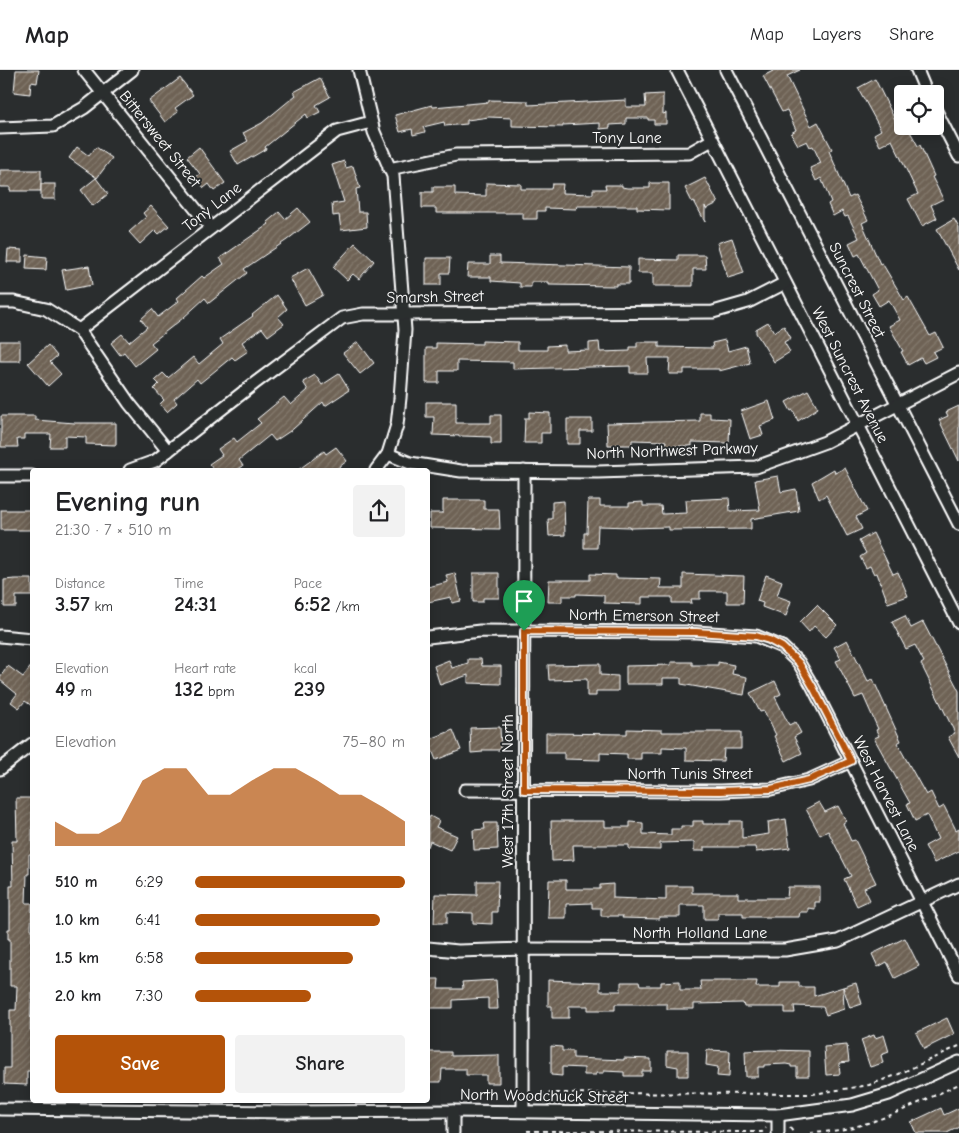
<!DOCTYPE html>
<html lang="en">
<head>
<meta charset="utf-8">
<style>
  body { margin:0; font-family:"Comic Neue",sans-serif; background:#f2f2f2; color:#202124; height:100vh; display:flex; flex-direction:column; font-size:19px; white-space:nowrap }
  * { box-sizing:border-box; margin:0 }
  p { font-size:16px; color:#757577 }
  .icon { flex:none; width:28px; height:28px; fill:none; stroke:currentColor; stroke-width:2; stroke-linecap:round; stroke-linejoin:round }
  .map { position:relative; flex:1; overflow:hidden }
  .side { position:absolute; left:30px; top:398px; width:400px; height:635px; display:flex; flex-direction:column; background:#fff; border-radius:5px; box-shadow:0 2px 12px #0003 }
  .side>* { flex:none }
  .controls { position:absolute; left:894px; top:15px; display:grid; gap:10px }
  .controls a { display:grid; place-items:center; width:50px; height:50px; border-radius:5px; background:#fff; box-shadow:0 2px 12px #0003; font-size:25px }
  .pin { position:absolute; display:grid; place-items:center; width:42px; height:42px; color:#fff; margin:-51px -21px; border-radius:50% 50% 50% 0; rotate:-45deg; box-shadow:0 0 5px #0007 }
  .pin .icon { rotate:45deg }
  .round { display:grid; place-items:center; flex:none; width:52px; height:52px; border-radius:5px; background:#f2f2f2 }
  .overview { display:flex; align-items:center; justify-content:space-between; height:85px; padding:0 25px }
  h1 { font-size:28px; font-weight:800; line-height:38px }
  .stats { display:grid; grid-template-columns:repeat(3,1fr); gap:8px; height:85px; padding:5px 25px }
  .stats div { display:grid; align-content:center }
  .stats b { font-size:21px; font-weight:800 }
  .stats small { font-size:14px; font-weight:400 }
  .stats p { font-size:14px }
  .chart { height:140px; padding:10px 25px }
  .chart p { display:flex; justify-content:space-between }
  .chart svg { width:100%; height:90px; margin-top:5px; fill:#b45309; opacity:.7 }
  .action { display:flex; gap:10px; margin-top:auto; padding:10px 25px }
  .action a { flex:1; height:58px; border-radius:5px; background:#b45309; color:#fff; font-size:20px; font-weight:800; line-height:58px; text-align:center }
  .action a+a { background:#f2f2f2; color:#202124 }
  ul { padding:0 25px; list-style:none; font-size:16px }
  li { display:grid; grid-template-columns:80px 60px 1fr; align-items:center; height:38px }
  li i { height:12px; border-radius:6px; background:#b45309 }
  header { display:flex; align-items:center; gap:30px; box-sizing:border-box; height:70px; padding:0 25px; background:#fff; border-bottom:1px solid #e0e0e0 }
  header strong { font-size:24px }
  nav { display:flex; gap:28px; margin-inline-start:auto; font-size:18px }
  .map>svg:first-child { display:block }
  .building { fill:url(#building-hatch); stroke:#fff }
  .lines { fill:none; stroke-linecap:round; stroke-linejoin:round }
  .minor-casing { stroke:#fff; stroke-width:15 }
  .path { stroke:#fff; stroke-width:2; stroke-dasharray:4 4; stroke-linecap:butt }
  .minor { stroke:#2a2d2e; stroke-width:11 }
  .route-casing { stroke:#fff; stroke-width:10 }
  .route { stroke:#b45309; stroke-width:6 }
  .labels { text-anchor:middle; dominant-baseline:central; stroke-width:4; stroke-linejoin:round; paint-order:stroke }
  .street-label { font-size:16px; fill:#fff; stroke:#2a2d2e }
</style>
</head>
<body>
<header>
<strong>Map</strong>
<nav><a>Map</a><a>Layers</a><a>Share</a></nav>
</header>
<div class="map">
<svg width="959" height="1063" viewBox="0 0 959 1063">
  <defs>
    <pattern id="building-hatch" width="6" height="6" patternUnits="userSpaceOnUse" patternTransform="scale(1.25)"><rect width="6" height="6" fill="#6e6254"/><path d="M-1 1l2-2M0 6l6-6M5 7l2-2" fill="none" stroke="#847a6e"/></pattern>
  </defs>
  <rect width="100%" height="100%" fill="#2a2d2e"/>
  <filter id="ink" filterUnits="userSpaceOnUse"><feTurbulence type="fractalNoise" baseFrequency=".02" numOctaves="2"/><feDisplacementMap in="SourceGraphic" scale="10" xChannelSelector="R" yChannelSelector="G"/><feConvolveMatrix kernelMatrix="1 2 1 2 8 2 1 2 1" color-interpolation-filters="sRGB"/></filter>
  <g filter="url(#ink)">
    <g class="building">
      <path d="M16 0H39L37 13 31 12 30 24 14 22Z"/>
      <path d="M775 0H800L787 6 811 56 818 52 832 79 829 81 849 128 855 125 868 150 862 153 880 194 882 193 904 230 908 227 930 266 936 263 943 277 933 282 936 287 924 293 921 288 908 295 901 282 903 281 889 256 900 250 889 230 879 236 872 224 878 220 859 184 855 186 849 173 859 168 848 146 845 147 842 141 833 146 828 134 831 132 821 108 816 111 810 98 821 93 813 76 810 77 807 71 798 75 791 63 796 60 787 40 782 42 763 6Z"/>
      <path d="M180 8 193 25 175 38 178 42 165 52 149 31Z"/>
      <path d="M320 8 330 27 316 35 320 42 308 48 306 44 265 77 266 79 238 95 230 81 248 71 243 63 262 53 296 25 294 22Z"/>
      <path d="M875 9 898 56H907L918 76 920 75 934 106 932 107 943 129 931 135 937 148 922 156 908 129 918 124 892 70 880 76 874 64 881 60 858 18Z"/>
      <path d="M663 24V44L666 43V54H654V50H648V48H626V54L610 55V58L600 59V53L563 55V57L512 56V48L489 47 467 50V54L445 56 444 52 423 57 425 62 413 65 412 59 400 62 395 45 432 35 433 37 489 32V30L528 31V35L626 30V37H646L645 25Z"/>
      <path d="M77 77 89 86 96 77 112 88 97 108 69 88Z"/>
      <path d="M199 77 225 113 214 121 209 114 204 118 196 107 200 104 187 87Z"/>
      <path d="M344 91 346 98 353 96 360 118 356 119 358 142H366L367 157 341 160 339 145 333 146 332 134 344 132 332 95Z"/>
      <path d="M0 100H41V121H10V117H0Z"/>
      <path d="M96 108 108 124 93 136 81 120Z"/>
      <path d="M705 108 718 133 706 139 705 136V152L694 131 692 132 685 118Z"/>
      <path d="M486 113 521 114V119H551L552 114H563L562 123 593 124V119H606L605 115H622V117L627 118H650V113H669V140L637 139V136H577L576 139 545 138V141H537V149H523V143H436V138H422V122H433V117H455V125L486 126Z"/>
      <rect x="41" y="114" width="14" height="15"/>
      <path d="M151 136 169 156 159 164 155 160 140 174 129 162 146 147 143 143Z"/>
      <path d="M298 138 310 152 287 170 244 199 247 203 209 233 205 228 183 248 151 273 156 279 135 296 124 282 120 285 111 273 122 264 129 272 147 257 141 249 152 239 158 247 179 231 177 228 202 206 204 208 224 194 220 188 269 154 267 152 279 142 285 149Z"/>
      <path d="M954 149 959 158V200L937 159Z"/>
      <path d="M732 168 744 203 728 208 717 173Z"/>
      <path d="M355 173 374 191 359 209 353 204 347 210 333 197Z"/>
      <path d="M8 179 22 180V192H7Z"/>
      <path d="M27 185 47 187 46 200 26 199Z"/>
      <path d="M678 185H705L706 199H693V216H653V203H638V189L678 190Z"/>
      <path d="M490 186H500V193L629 197V214H616V216L549 215V212H531V217H520V213L491 211V207H467L468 194H490Z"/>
      <path d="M426 188H450L449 203H441V215H426Z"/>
      <path d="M89 196 92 215 66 220 62 200Z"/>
      <path d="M308 198 323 225 305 235 290 208Z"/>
      <path d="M277 225 287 239 278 247 284 254 268 266 262 258 242 272 248 281 235 290 232 287 200 313 197 309 174 329 177 333 167 342 160 334 164 330 154 319 159 314 155 310 163 303 168 308 193 287 199 294 223 274 220 269 253 246 252 245Z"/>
      <path d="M768 252 774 262 784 256 791 268 784 272 790 282 774 292 756 263V259Z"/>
      <path d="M725 270 728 281 746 276 750 293 719 301V299H684V304H669L670 288H647L648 303H630V296L513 299V292L457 291V301H439V313H426V278H436V273L482 274V271L518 272V280H547V276L565 275V281L589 280V273L599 272 600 282 630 281V277H637V272H659V277L713 278 712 273Z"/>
      <rect x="0" y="271" width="20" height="20"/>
      <path d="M358 272 374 293 360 304 343 283Z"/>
      <path d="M48 275 57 286 50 292 61 304 48 316 28 293Z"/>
      <path d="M339 304 349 320 325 336 323 332 293 359 275 371 270 365 239 390 243 396 237 400H214L209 394 222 385 218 379 234 368 237 372 261 353 257 349 284 327 291 335 308 320 303 312 315 305 322 315Z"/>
      <path d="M808 320 818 338 798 351 793 340 791 341 786 332Z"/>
      <path d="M769 331 775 350 760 356 763 365 750 369 741 341Z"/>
      <path d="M426 332H456V353H491V345H501V374H491V367L433 365 434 347H426Z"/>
      <path d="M959 336V391L939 350 948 346 946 342Z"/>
      <path d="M529 342 550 343V363H541V373H524L525 348H529Z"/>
      <path d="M700 343H710V348L730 349 729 373 692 372V376H666V371L632 370V375H608L607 353 700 351Z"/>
      <path d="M1 346H35V350L75 353H116V375L86 374V367L65 366V377H50L51 364H24V369H17L18 377H1Z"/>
      <path d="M567 349H592V361H580V374H567Z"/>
      <path d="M336 377 347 391 335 400H298L324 381 326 384Z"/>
      <path d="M845 398 867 441 856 447 862 459 847 466 826 425 819 429 812 412 834 399 835 403Z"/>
      <path d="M778 406 781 422 796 419 799 441 751 449V459L669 460V457L630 458V457L598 456 597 478H584V463H587L588 430H600V436H629V433L643 432V436H661L662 444 687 443 686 430 729 428 730 441 760 440 755 410Z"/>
      <path d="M443 430H484V439H499L500 459 430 458V443H443Z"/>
      <path d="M564 431 565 465 549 466 548 449H552V432Z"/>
      <rect x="1" y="440" width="31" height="20"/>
      <path d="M873 463 893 504 898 502 908 526 888 533 877 503 874 504 870 496 866 498 860 487 866 483 859 471Z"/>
      <path d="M455 503 461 531 452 533 451 527 428 532V517L448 512 446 505Z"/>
      <path d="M473 503H499V528H483V532H473Z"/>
      <path d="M590 504 616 505V508L661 509 660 518H683V504L744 506 743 533H727V521H700V529H691L692 533H672V527H642V534L604 533V525L576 524V526H562V532H548L549 510H590Z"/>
      <path d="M766 505 782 511 777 526 791 531 786 546 762 537 763 533 757 531Z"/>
      <path d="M15 509H32V526H16V537H4V510Z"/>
      <path d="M817 535 837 555 826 567 814 556 809 562 800 552Z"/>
      <path d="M905 546 911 558 923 552 959 621V687L948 667 955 663 921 594 924 592 915 575 906 579 892 552Z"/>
      <path d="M847 570 868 611 873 609 901 671 897 673 926 725 931 722 939 739 944 736 956 760 959 758V781L934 793 925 776 938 769 927 745 915 751 907 734 910 733 874 668 879 666 876 660 878 659 863 625 855 628 836 591 841 589 834 577Z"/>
      <path d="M468 589H481L482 596H501V614L468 613V605L440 615 434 596 449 590 452 598 468 593Z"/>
      <path d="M671 592H692V595H718V592L734 595 732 604 747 607 744 625 681 614V608H663V614H626V596L671 595Z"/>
      <path d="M600 594V605L618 606V621H596V626H587V609L549 610 548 595Z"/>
      <path d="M32 595V636L25 631 19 638 11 632 17 624 0 610V607L8 596 23 607Z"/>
      <path d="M775 611 781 624 775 627 789 655 795 652 801 663 794 667 802 683 786 691 774 666 776 665 764 641 760 642 750 623Z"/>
      <path d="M500 657 501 680H483V682L471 683 470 658Z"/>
      <path d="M627 659 662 660V662H741V679H724L723 691 686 690V678L662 677V683H641V689H627V684L600 683V690L564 689V683H546V663L627 664Z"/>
      <path d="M453 660 461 680 436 690 428 670Z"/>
      <path d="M16 728H32V784H29V804H27L26 833H32L31 859H32L31 898H32V931H31L30 960H32V1001H27V1015L4 1014V998H10V940H16L17 916H10V869H8V859H10V816H13L12 771H17Z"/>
      <path d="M819 732 825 742 838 736 846 751 843 753 851 771 855 770 876 813 864 818 870 830 857 836 844 809 851 806 828 761 820 765 806 739Z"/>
      <path d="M430 746 439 751 436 757 457 766 450 780 430 771 428 777V752Z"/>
      <path d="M786 749 790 778 756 782 755 777H704V781H694V772L660 773V780L629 779V775H573L574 790 552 791 551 751H605V757H630V752L643 753V764L671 765V759H681V756H693V751H703V754H730V751H742V768L769 764 768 752Z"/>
      <path d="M484 753H497L498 779 474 780 473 760 485 759Z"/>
      <path d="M549 810H566V819H600V815L613 814V828L666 830V816H692V823H738V828H787L788 817H820V832H815V839L808 838V842H800L799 847H743V843H718V849H704V835H680V847H659V849L622 848 623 846H601V838H592V833L566 834V848H548Z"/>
      <path d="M477 811H498L497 842H492V854L473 853V843L447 842V853H434L435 824 477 825Z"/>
      <path d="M905 868 919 896 895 908 887 892 878 897 872 884Z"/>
      <path d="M428 909H439L438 919H463L462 912 496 910 498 939H488V928L453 930V938H428Z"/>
      <path d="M548 910 600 912V921H621V912H639L640 916H661V912L680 911V920H701L700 911H757L756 917H780V912H799V917H814V926L843 917 844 939 826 945 823 937 794 936 795 943H785V937H744L743 933 694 934V939H667V934H615V940H588V936H569V948H552V936H548Z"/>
      <path d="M856 913 862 934 850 938 843 917Z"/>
      <path d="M947 948 954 964 924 979 916 963Z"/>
      <path d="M874 965 875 968 884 965 889 982 881 985 883 993 870 997 861 970Z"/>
      <path d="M847 975 849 992 839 993 840 1004 826 1005 824 977Z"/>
      <path d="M551 976 562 977V981H573V988L624 990V988L651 989V1001H642V1006H624V1002L604 1001V1003H596V1005H584V998L562 997V1006L551 1005Z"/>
      <path d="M707 980 730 981 729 1007 717 1006 718 997 706 995Z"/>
      <path d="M769 980 809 981V1006H797V997H791V995L786 994 764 995V997H758V1007H746L745 981Z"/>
      <path d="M667 981H688V1006H678V997L667 995Z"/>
      <path d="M428 982H451V986L499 985V1013H486V1005H466V999H442L441 1012H428Z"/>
      <path d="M941 1038 944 1045 959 1038V1057L947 1063H916L911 1052Z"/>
    </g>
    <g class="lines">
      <g class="minor-casing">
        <g id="minor">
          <path d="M84 0 211 158"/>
          <path d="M359 0 374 62 393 106 405 260 400 328 397 355 388 384 376 400"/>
          <path d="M677 0 959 553"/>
          <path d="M726 0 959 454"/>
          <path d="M917 0 927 24"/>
          <path d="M935 39 959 86"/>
          <path d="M0 58 53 56 84 38 132 0"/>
          <path d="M389 99 456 85 689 83 712 70"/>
          <path d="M0 232H14L46 239 79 260 129 333 168 381"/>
          <path d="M79 260 337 61 371 52"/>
          <path d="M388 384 410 393 461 401 598 402 756 397 825 372 959 303"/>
          <path d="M130 400 155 391 255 313 342 248 363 244H403L713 242 748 232 785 213"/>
          <path d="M0 406H32"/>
          <path d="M0 566 32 569"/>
          <path d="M428 567 480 561 696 562 756 566 782 577 799 593 813 617 959 905"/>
          <path d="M0 699 32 674"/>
          <path d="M465 720 720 721 771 719 809 710 851 691"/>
          <path d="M428 878 458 881 524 879 785 880 838 871 959 814"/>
          <path d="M0 1039 286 1042 453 1041 778 1045 852 1035 889 1024 959 992"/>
          <path d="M523 1041 524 401"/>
          <path d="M453 1063V1041"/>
          <path d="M778 1063V1045"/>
        </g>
      </g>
      <g class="path">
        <path d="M540 1023 813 1024 869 1015 899 1004 959 976"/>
        <path d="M790 1058 794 1063"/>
        <path d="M527 1061 762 1062 766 1058"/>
        <path d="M810 1063C866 1061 910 1037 959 1014"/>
      </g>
      <use href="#minor" class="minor"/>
    </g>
  </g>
  <g class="lines" filter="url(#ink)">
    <g class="route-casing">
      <path id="route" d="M524 561 696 562 756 566 769 570 782 577 799 593 813 617 851 691 809 710 771 719 720 721 524 720Z"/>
    </g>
    <use href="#route" class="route"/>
  </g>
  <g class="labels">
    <g class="street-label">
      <text x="627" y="68">Tony Lane</text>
      <text transform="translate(160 69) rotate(51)">Bittersweet Street</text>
      <text transform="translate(212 137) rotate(-38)">Tony Lane</text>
      <text transform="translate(857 220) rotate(63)">Suncrest Street</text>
      <text transform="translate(435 227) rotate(-1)">Smarsh Street</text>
      <text transform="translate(850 305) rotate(63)">West Suncrest Avenue</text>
      <text transform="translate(672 381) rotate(-2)">North Northwest Parkway</text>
      <text transform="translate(644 546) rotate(1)">North Emerson Street</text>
      <text x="690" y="704">North Tunis Street</text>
      <text transform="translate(508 721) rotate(-90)">West 17th Street North</text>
      <text transform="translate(886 724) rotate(63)">West Harvest Lane</text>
      <text x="700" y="863">North Holland Lane</text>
      <text transform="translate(544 1026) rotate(1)">North Woodchuck Street</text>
    </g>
  </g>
</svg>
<div class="controls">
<a><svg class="icon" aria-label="locate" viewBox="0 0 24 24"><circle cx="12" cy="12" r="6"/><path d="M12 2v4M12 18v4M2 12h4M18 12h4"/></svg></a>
</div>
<div class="pin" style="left:524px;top:561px;background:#1e9e55"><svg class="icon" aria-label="arrive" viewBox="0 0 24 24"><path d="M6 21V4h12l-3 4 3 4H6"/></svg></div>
<section class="side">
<div class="overview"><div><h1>Evening run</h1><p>21:30 · 7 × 510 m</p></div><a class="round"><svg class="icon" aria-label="share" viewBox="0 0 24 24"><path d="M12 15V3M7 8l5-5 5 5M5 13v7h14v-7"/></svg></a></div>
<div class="stats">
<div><p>Distance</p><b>3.57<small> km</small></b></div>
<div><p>Time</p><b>24:31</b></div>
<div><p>Pace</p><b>6:52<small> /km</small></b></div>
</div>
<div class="stats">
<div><p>Elevation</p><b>49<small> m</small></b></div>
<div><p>Heart rate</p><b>132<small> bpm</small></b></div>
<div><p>kcal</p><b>239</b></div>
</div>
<div class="chart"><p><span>Elevation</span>75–80 m</p>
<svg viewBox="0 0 160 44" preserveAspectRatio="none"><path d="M0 44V32L10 38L20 38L30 32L40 12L50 6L60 6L70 19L80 19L90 12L100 6L110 6L120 12L130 19L140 19L150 25L160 32V44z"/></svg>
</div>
<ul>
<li><b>510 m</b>6:29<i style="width:100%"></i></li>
<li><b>1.0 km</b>6:41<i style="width:88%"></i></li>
<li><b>1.5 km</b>6:58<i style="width:75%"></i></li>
<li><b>2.0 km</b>7:30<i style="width:55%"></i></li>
</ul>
<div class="action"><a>Save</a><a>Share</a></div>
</section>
</div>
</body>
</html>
